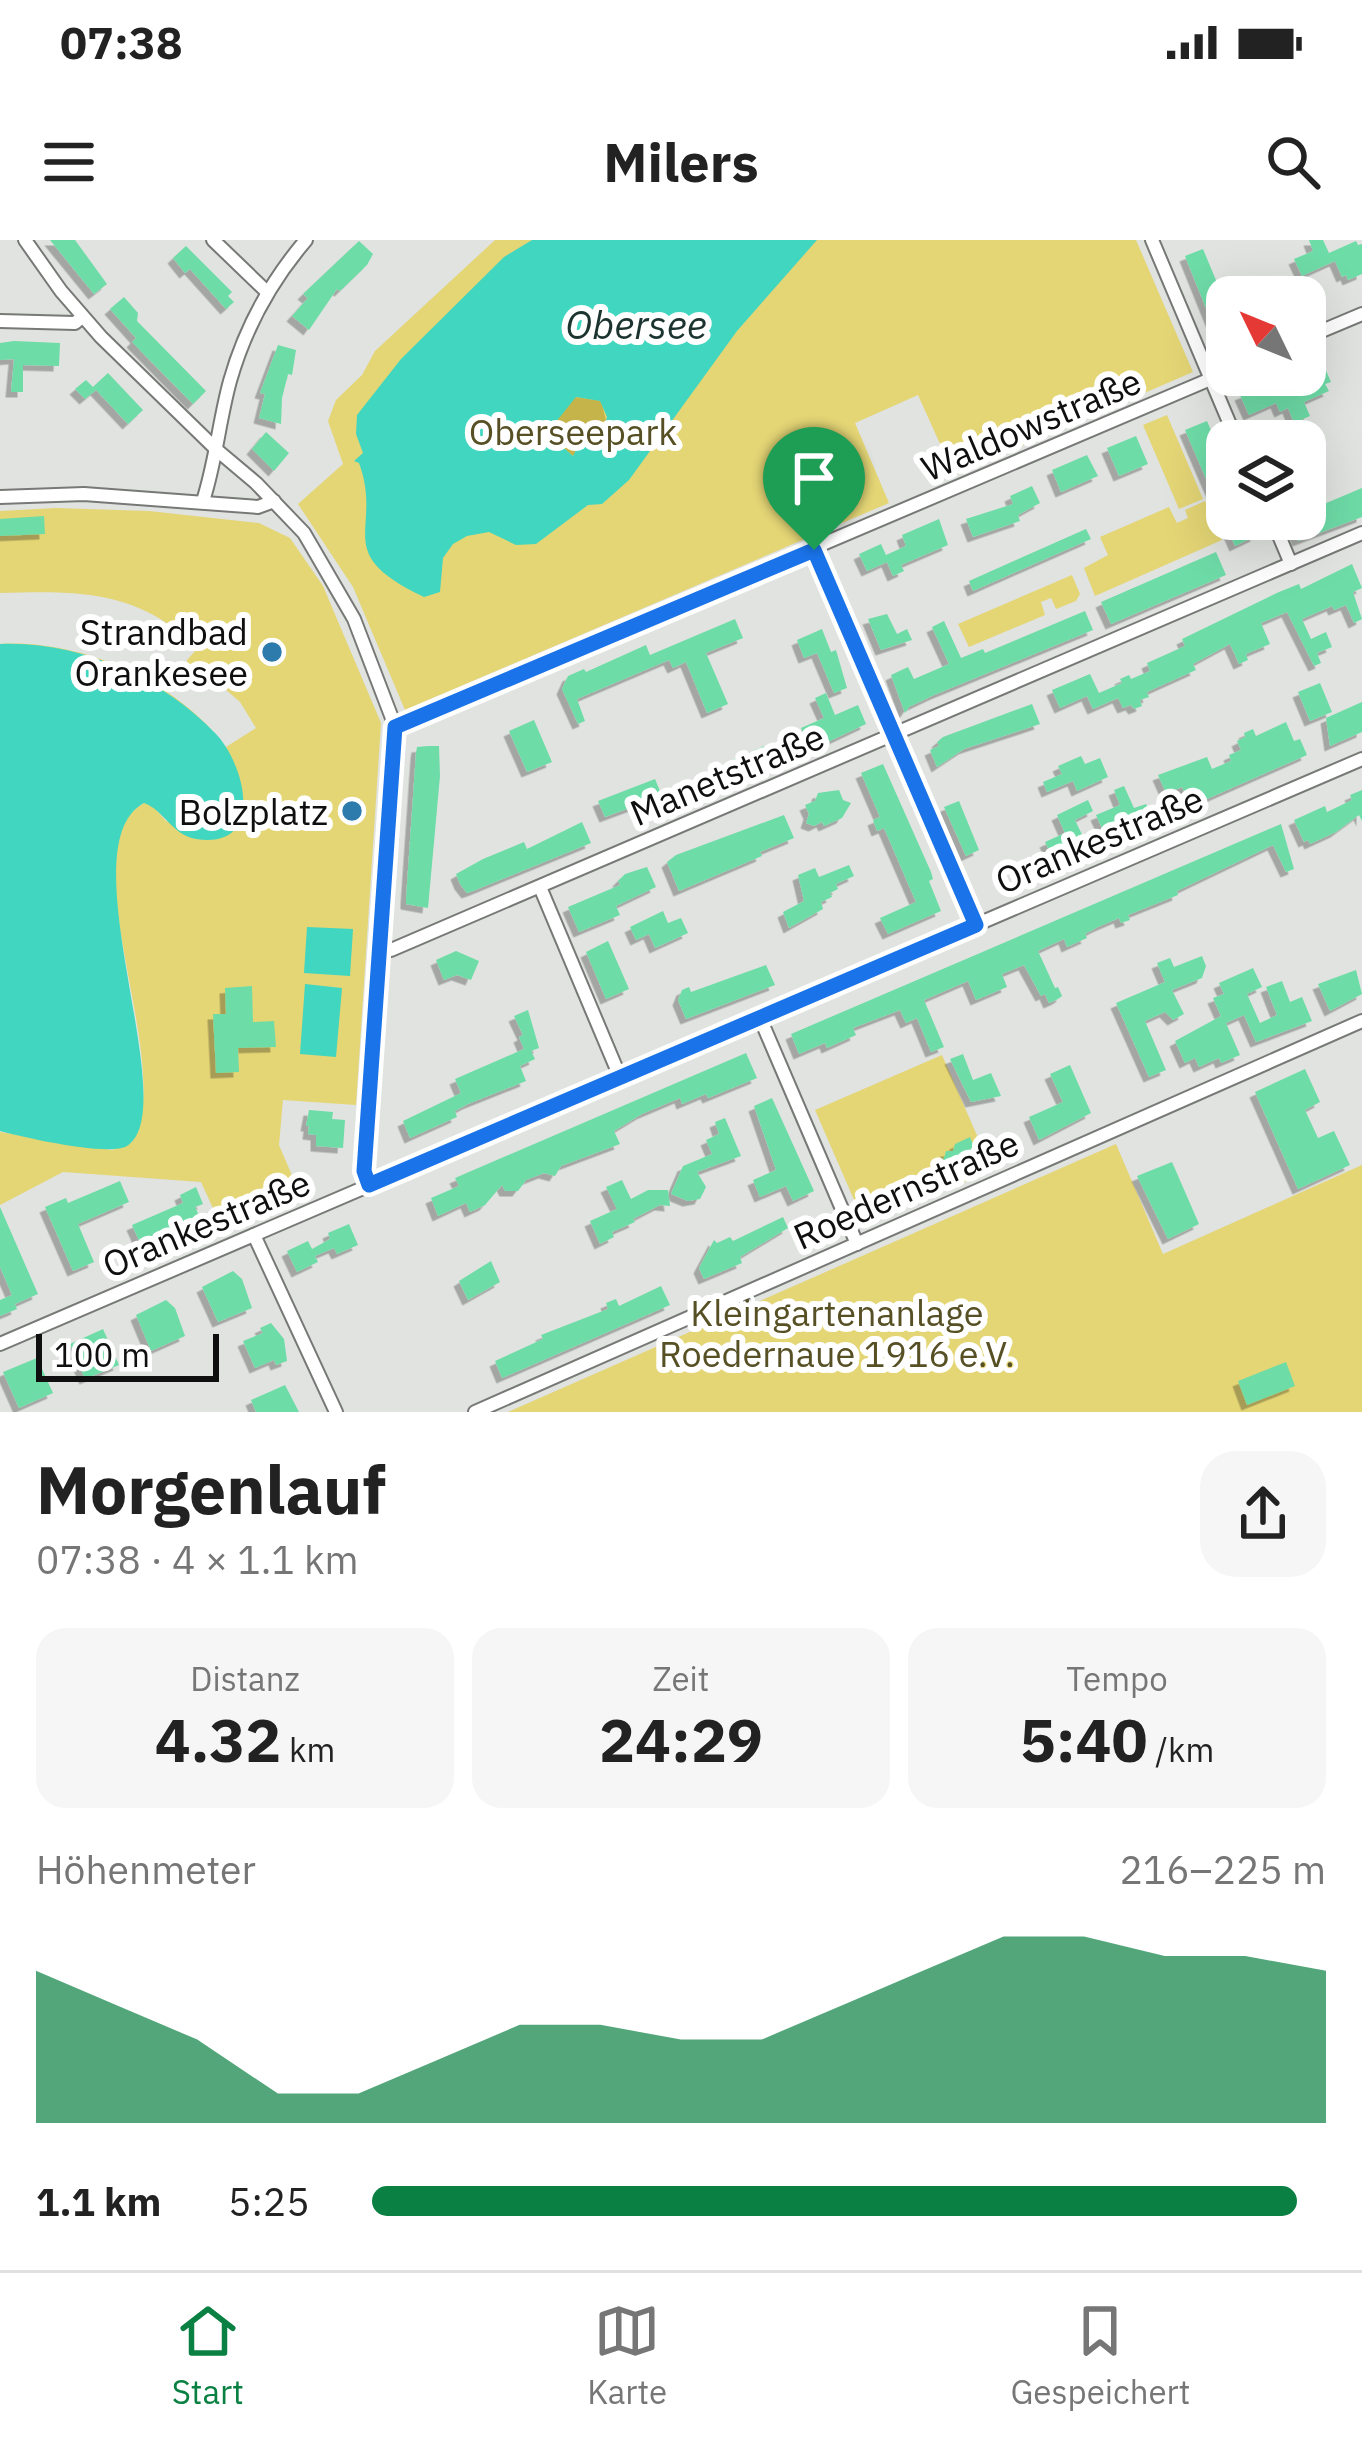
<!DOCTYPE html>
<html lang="de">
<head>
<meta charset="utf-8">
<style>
  body { margin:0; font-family:"IBM Plex Sans",sans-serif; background:#f6f6f6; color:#222; height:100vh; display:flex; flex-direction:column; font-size:45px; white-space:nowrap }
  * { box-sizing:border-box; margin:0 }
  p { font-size:39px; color:#767676 }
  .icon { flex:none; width:66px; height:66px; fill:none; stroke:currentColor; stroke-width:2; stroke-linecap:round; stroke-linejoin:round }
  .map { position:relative; height:1172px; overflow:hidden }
  .details { display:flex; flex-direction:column; background:#fff; flex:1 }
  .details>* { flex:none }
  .needle { width:78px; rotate:313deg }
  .buttons { position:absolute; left:1206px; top:36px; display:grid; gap:24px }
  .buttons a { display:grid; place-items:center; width:120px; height:120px; border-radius:24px; background:#fff; box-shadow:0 12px 48px #0002; font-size:60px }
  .scale { position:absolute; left:36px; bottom:30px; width:183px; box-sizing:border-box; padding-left:12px; border:6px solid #0e0f0e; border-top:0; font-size:33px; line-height:42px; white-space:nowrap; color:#0e0f0e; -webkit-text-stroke:9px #fff; paint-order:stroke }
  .pin { position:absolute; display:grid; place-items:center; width:102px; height:102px; color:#fff; margin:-123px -51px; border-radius:50% 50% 50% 0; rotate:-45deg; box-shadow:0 0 12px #0007 }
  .pin .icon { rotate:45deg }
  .round { display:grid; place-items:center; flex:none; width:126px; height:126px; border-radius:36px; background:#f6f6f6 }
  .headline { display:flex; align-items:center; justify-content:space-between; height:204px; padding:0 36px }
  h1 { font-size:66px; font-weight:700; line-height:90px }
  .stats { display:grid; grid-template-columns:repeat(3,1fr); gap:18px; height:204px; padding:12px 36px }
  .stats div { display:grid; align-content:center; border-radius:30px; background:#f6f6f6; text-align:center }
  .stats b { font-size:60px; font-weight:700 }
  .stats small { font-size:33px; font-weight:400 }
  .stats p { font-size:33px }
  .chart { height:336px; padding:24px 36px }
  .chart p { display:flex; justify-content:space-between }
  .chart svg { width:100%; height:216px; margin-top:12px; fill:#0b8043; opacity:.7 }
  ul { padding:0 36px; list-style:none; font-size:39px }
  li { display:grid; grid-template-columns:192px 144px 1fr; align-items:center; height:90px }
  li i { height:30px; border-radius:15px; background:#0b8043 }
  .status { display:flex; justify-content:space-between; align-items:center; height:84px; padding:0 60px; background:#fff; direction:ltr }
  .status svg { height:33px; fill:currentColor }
  header { display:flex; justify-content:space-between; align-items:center; height:156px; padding:0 36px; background:#fff; font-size:54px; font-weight:700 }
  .tabs { display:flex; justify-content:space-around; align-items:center; height:168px; border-top:3px solid #e0e0e0; background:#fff; font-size:33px; color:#767676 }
  .tabs a { display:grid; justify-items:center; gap:6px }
  .tabs .on { color:#0b8043 }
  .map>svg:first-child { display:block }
  .green { fill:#e4d575 }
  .forest { fill:#c5b44a }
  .water { fill:#41d6c0; fill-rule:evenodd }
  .building { fill:#6edca7; filter:url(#shadow) }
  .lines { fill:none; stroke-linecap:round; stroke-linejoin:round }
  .street-casing { stroke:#777976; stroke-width:16 }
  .street { stroke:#fff; stroke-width:12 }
  .route-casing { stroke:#fff; stroke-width:24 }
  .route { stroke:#1a73e8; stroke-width:15 }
  .poi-dot { fill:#2d7bad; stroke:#fff; stroke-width:4.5 }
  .labels { text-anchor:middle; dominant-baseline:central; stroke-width:12; stroke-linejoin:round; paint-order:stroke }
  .street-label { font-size:36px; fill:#0e0f0e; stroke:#fff }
  .park-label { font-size:36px; fill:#575025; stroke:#fff }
  .poi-label { font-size:36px; fill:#0e0f0e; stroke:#fff; text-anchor:end }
  .water-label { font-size:39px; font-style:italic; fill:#1c3430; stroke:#fff }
</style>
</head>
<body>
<div class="status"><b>07:38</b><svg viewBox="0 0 49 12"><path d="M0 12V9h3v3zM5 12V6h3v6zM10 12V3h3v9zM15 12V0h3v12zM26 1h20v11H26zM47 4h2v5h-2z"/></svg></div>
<header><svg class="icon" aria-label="menu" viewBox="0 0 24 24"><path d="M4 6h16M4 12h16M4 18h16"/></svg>Milers<svg class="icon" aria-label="search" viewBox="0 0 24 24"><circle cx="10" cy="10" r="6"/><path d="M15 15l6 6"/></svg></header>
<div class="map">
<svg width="1362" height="1172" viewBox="0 0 1362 1172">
  <defs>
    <filter id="shadow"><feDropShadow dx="-5.5" dy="5.5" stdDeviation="0" flood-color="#0004"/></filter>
  </defs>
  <rect width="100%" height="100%" fill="#e0e3e0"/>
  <g class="green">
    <path d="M495 0H1136L1193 132 954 235 918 155 855 183 889 263 405 470 353 347 298 264 343 224 328 181 336 160 362 135 375 111Z"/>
    <path d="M1167 175 1203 259 1179 269 1143 185Z"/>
    <path d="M1205 261 1222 300 1095 356 1084 328 1108 315 1100 297 1169 267 1177 283 1188 278 1185 270Z"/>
    <path d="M56 268 149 271 259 283 290 298 323 346 381 483 356 865 283 860 279 905 300 954 222 988 201 942 63 932 0 965V892L112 910 131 903C180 831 64 607 144 563L151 564 166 581 214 598 236 588 0 404C81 399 177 441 226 507L256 488 240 462 209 435 196 437 189 431 187 420 197 409C139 349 78 351 0 353V271Z"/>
    <path d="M1072 335 1080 354 1076 361 1056 369 1051 358 1041 362 1045 375 969 407 958 384Z"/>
    <path d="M942 815 992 930 865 985 815 870Z"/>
    <path d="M1116 904 1163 1014 1362 925V1172H508Z"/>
  </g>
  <path class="forest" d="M575 157 601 161 607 184 600 198 593 195 573 216 547 193Z"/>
  <g class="water">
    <path d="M532 0H817L737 91 629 240 602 264 588 265 536 304 516 305 489 292 467 296 453 304 443 318 440 352 424 357C329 312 384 291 359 223L354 221 363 213 356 194 357 175 401 119 504 17ZM576 157 600 161 607 177 601 197 594 195 589 202 579 204 573 216 547 193Z"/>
    <path d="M0 404C77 400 162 437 215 493 245 523 267 610 196 599 172 595 164 570 144 563 65 605 185 869 127 906 109 917 22 897 0 891Z"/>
    <path d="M307 687 353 689 350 736 304 733Z"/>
    <path d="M305 744 342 748 336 817 300 814Z"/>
  </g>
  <g class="building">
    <path d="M50 0H75L107 44 94 54Z"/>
    <path d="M1309 0H1323L1329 13 1356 1 1358 5 1362 4V34L1348 40 1346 35 1342 37 1335 21 1302 36 1294 19 1313 11Z"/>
    <path d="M359 1 373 14 367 25 340 51 337 49 309 90 292 76 308 58 303 54Z"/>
    <path d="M186 6 232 52 228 56 234 62 226 69 190 29 185 33 173 18Z"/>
    <path d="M1203 9 1223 57H1218L1227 77V88L1216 93 1185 16Z"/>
    <path d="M124 57 138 73 137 81 206 151 193 164 132 102 136 98 110 69Z"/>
    <path d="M14 101 60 103 59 126 23 125V152H11L14 119 0 120V103Z"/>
    <path d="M278 105 296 110 292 135 288 134 282 158 281 184 259 178 265 154 260 153Z"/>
    <path d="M1320 117 1331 142 1325 144 1329 151 1304 162 1310 176 1294 183 1288 168 1280 172 1276 163 1249 175 1240 155 1291 135H1305V124Z"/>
    <path d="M108 133 143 170 128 184 96 150 85 159 75 149 86 140 93 147Z"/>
    <path d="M1207 181 1227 228V279H1249L1256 296 1235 306 1185 190Z"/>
    <path d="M266 192 289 213 274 231 252 209Z"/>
    <path d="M1136 196 1148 224 1119 236 1107 208Z"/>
    <path d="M1087 215 1098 236 1061 252 1052 230Z"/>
    <path d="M1032 246 1040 263 1018 275 1020 281 973 297 966 279 1013 264 1010 256Z"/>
    <path d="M1362 248V277L1298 301 1289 279H1305V272Z"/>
    <path d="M44 276 45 294 0 296V279Z"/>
    <path d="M939 279 948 305 901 325 904 331 893 336 887 322 867 331 859 314 881 304 886 315 906 306 902 295Z"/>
    <path d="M1086 289 1091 299 973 351 969 341Z"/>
    <path d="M1216 312 1226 335 1111 384 1101 362Z"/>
    <path d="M1352 324 1362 348 1353 352 1362 379 1354 383 1346 365 1334 370 1332 366 1302 379 1311 399 1326 392 1332 407 1317 413 1321 423 1314 426 1287 372 1261 383 1270 404 1246 414 1248 420 1239 424 1230 404 1193 424 1196 430 1147 452 1149 457 1140 460 1142 466 1134 469 1131 465 1123 468 1118 458 1093 469 1087 456 1060 468 1052 450 1090 434 1099 453 1122 443 1120 439 1129 435 1131 439 1150 431 1147 423 1185 406 1182 399 1279 352 1299 344 1301 349Z"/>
    <path d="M1085 371 1093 390 934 455 909 467 905 473 891 435 908 427 914 439 949 424 932 387 944 381 961 418 983 409 985 413Z"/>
    <path d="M887 374 897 394 907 389 912 400 881 410 868 379Z"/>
    <path d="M735 379 743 398 706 413 728 464 707 473 686 422 673 428 669 420 577 459 585 481 578 484 562 449 568 436 584 429 586 432 646 405 650 415Z"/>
    <path d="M822 389 831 412 836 410 847 448 834 453 817 413 804 418 797 400Z"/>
    <path d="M1320 443 1332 472 1310 481 1298 452Z"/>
    <path d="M826 453 835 475 858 465 866 484 811 510 801 488 824 478 815 458Z"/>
    <path d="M1362 462V492L1330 506 1326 478Z"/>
    <path d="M1032 464 1040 484 964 509 937 527 930 510 939 506 937 502 943 497Z"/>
    <path d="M534 480 552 522 527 532 509 491Z"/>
    <path d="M1286 482 1294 501 1300 499 1307 515 1191 566 1182 547 1166 553 1158 535 1207 517 1212 529 1231 521 1229 515 1241 510 1237 501 1245 497 1244 493 1253 489 1256 496Z"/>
    <path d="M428 506H439L440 536 428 668 406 664V659L416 513 417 507Z"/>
    <path d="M764 506 772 524 724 545 716 528Z"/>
    <path d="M1081 516 1085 524 1100 518 1108 537 1077 551 1073 541 1047 552 1043 542 1062 534 1058 526Z"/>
    <path d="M883 524 931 632 933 639 929 641 941 671 888 694 880 678 916 662 884 588 877 591 873 580 880 577 861 533Z"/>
    <path d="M655 539 662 556 605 577 598 561Z"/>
    <path d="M1124 546 1134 568 1146 564 1153 581 1107 599 1096 575 1120 565 1114 550Z"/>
    <path d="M839 550 843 560 851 563 842 578 824 586 822 582 814 586 806 583 809 574 805 565 815 561 818 553Z"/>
    <path d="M1362 550V581L1359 575 1336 592 1310 604 1308 600 1304 602 1294 580 1325 566 1327 572 1352 560 1350 555Z"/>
    <path d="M1088 560 1093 571 1075 580 1088 607 1060 620 1058 614 1052 616 1045 602 1065 593 1057 575Z"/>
    <path d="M959 561 979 610 966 616 944 567Z"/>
    <path d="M784 575 794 598 760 612 762 616 679 651 667 622 676 615Z"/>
    <path d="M582 582 591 603 473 651 467 653 460 644 456 634 483 619 524 602 527 609Z"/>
    <path d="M1281 584 1294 629 1286 632 1273 605 1177 651 1178 655 1128 675 1130 680 1121 683 1119 678 1098 687 1085 694 1087 698 1067 707 1064 699 1038 711 1055 748 1058 747 1062 756 1058 759 1049 763 1045 754 1041 756 1024 725 1002 734 1007 747 976 760 968 741 924 760 944 807 931 812 917 778 906 783 900 770 853 788 856 795 827 808 825 803 799 814 791 794Z"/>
    <path d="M849 625 854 636 836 644 838 649 830 653 832 657 821 662 823 669 789 688 783 672 804 661 798 635 815 628 819 637Z"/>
    <path d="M647 627 656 647 616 666 620 675 579 692 568 667 620 645 618 641 625 634Z"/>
    <path d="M663 671 668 683 681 678 688 693 655 708 649 694 636 700 630 687Z"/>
    <path d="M608 701 629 749 606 759 586 712Z"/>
    <path d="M456 711 479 721 471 740 457 735 444 740 436 720Z"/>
    <path d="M1202 716 1206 726 1202 738 1172 750 1184 774 1173 780 1165 772 1145 781 1166 830 1149 837 1116 763 1165 742 1157 723 1170 718 1174 727Z"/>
    <path d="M766 725 775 745 686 779 678 760 682 750 689 747 691 752Z"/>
    <path d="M1253 728 1262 747 1247 754 1260 783 1277 775 1266 747 1282 741 1290 762 1302 757 1312 781 1256 802 1244 775 1226 783 1240 815 1221 823 1219 818 1199 827 1195 818 1185 823 1175 801 1221 776 1213 758 1224 754 1219 743Z"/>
    <path d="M1356 730 1362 754 1330 771 1318 744Z"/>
    <path d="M252 746 253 782 274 781 276 807 238 808 239 832 216 833 213 774H226L225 748Z"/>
    <path d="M528 770 539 808 531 811 535 819 520 826 526 841 468 864 455 871 457 877 410 898 403 881 461 853 455 839 524 809 519 797 523 795 514 776Z"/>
    <path d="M746 813 757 838 708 858 706 854 682 864 680 858 642 874 614 891 620 904 561 926 555 936 544 933 526 940 518 951H505L502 945 485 965 470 972 466 963 438 976 431 958 459 946 455 938Z"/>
    <path d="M963 814 973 840 991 833 1001 856 971 862 950 819Z"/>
    <path d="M1070 825 1091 873 1039 900 1029 877 1063 862 1050 834Z"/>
    <path d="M1305 829 1320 862 1305 870 1318 898 1334 891 1350 925 1298 949 1255 852Z"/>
    <path d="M772 858 814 951 793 961 786 946 760 957 753 940 776 930 754 866Z"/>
    <path d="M309 870 333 872 332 879 345 880 343 908 316 906V895L308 894 309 886H306Z"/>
    <path d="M725 878 741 916 697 932 706 947 700 959 688 961 671 954 683 926 712 914 706 900 719 894 715 882Z"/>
    <path d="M970 897 983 927 953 939 943 921 946 911H953L955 904Z"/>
    <path d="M1172 922 1199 984 1168 999 1137 936Z"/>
    <path d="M622 940 631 959 648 950H668L670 966 660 965 633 979 635 982 612 992 614 997 600 1004 590 981 617 969 606 947Z"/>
    <path d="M120 941 129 962 78 984 94 1022 73 1031 45 967 66 958 68 963Z"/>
    <path d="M196 947 203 964 195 967 201 980 141 1005 132 985 183 963 180 955Z"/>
    <path d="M0 967 38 1054 15 1064 17 1069 0 1076V1060L12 1055 0 1027Z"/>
    <path d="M783 977 788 988 740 1017 742 1023 704 1039 699 1028 714 1000 717 1003 730 997 733 1001Z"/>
    <path d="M349 984 358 1005 337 1014 334 1008 315 1016 318 1022 297 1032 287 1011 308 1001 312 1009 330 999 328 993Z"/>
    <path d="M491 1021 500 1042 468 1060 459 1041Z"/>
    <path d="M233 1031 242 1039 252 1068 218 1082 202 1047Z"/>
    <path d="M661 1046 670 1065 502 1138 495 1121 543 1099 541 1095 608 1069 606 1063 616 1059 619 1066Z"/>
    <path d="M166 1060 175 1068 185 1096 151 1111 136 1075Z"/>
    <path d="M271 1083 284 1099 287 1121 276 1125 274 1120 255 1128 243 1101 263 1093 260 1088Z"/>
    <path d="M103 1089 119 1125 85 1139 70 1104Z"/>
    <path d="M37 1118 53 1153 19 1168 3 1132Z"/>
    <path d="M1286 1122 1295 1146 1247 1165 1238 1141Z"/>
    <path d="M285 1145 299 1172H256L251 1160Z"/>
  </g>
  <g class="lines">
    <g class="street-casing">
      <g id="street">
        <path d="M25 0 61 51 101 97 218 211 256 243 304 293 354 379 395 486 364 931 369 945"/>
        <path d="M213 0 267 52"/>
        <path d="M1152 0 1237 201"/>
        <path d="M0 81 75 83 82 77"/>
        <path d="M1305 98 1362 74"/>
        <path d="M0 257 84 254 258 267 274 261"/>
        <path d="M203 261C216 221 219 181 230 141 245 88 271 41 306 0"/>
        <path d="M1272 279 1291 324"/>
        <path d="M814 310 976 685"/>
        <path d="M395 486 1227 132"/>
        <path d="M540 647 620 837"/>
        <path d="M379 710H391L1362 293"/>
        <path d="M760 778 857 1004"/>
        <path d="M254 995 336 1172"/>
        <path d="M0 1104 1362 519"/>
        <path d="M475 1172 1362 781"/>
      </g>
    </g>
    <use href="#street" class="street"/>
  </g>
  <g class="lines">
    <g class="route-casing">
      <path id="route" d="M814 310 976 685 369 945 364 931 395 487Z"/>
    </g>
    <use href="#route" class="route"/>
  </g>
  <g class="poi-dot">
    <circle cx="272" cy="412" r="12"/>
    <circle cx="352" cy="571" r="12"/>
  </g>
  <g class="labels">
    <g class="street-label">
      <text transform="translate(1031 184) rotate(-23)">Waldowstraße</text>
      <text transform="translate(727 534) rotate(-23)">Manetstraße</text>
      <text transform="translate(1099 599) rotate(-23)">Orankestraße</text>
      <text transform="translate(906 949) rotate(-24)">Roedernstraße</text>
      <text transform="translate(206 983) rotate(-23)">Orankestraße</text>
    </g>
    <g class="park-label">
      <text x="573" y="191">Oberseepark</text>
      <text x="837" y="1072">Kleingartenanlage<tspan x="837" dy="41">Roedernaue 1916 e.V.</tspan></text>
    </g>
    <g class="poi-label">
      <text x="248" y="391">Strandbad<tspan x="248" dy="41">Orankesee</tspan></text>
      <text x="328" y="571">Bolzplatz</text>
    </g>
    <g class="water-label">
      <text x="636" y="84">Obersee</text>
    </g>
  </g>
</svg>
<div class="buttons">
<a><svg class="needle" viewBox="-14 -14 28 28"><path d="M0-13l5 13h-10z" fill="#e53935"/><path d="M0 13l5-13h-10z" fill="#767676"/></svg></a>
<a><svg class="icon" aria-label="layers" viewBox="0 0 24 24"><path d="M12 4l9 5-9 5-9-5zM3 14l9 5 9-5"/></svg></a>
</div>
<div class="scale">100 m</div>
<div class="pin" style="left:814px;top:310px;background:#1e9e55"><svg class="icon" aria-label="arrive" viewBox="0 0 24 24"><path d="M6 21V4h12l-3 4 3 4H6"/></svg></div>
</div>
<section class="details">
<div class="headline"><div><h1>Morgenlauf</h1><p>07:38 · 4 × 1.1 km</p></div><a class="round"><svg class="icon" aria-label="share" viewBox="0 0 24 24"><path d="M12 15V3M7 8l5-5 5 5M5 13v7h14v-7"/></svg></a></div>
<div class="stats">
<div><p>Distanz</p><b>4.32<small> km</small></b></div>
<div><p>Zeit</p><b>24:29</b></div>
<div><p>Tempo</p><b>5:40<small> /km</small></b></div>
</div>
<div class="chart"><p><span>Höhenmeter</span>216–225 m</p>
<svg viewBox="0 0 160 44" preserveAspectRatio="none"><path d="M0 44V13L10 20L20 27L30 38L40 38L50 31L60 24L70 24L80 27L90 27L100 20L110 13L120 6L130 6L140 10L150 10L160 13V44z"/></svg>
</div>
<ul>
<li><b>1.1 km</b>5:25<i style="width:97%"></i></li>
</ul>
</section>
<nav class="tabs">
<a class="on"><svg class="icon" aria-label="home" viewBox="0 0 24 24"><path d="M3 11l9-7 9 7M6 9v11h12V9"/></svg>Start</a>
<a><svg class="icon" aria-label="map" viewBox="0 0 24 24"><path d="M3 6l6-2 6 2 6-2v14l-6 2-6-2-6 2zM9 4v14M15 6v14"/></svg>Karte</a>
<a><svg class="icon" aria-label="saved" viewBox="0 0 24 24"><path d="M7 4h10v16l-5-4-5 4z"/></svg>Gespeichert</a>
</nav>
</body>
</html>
